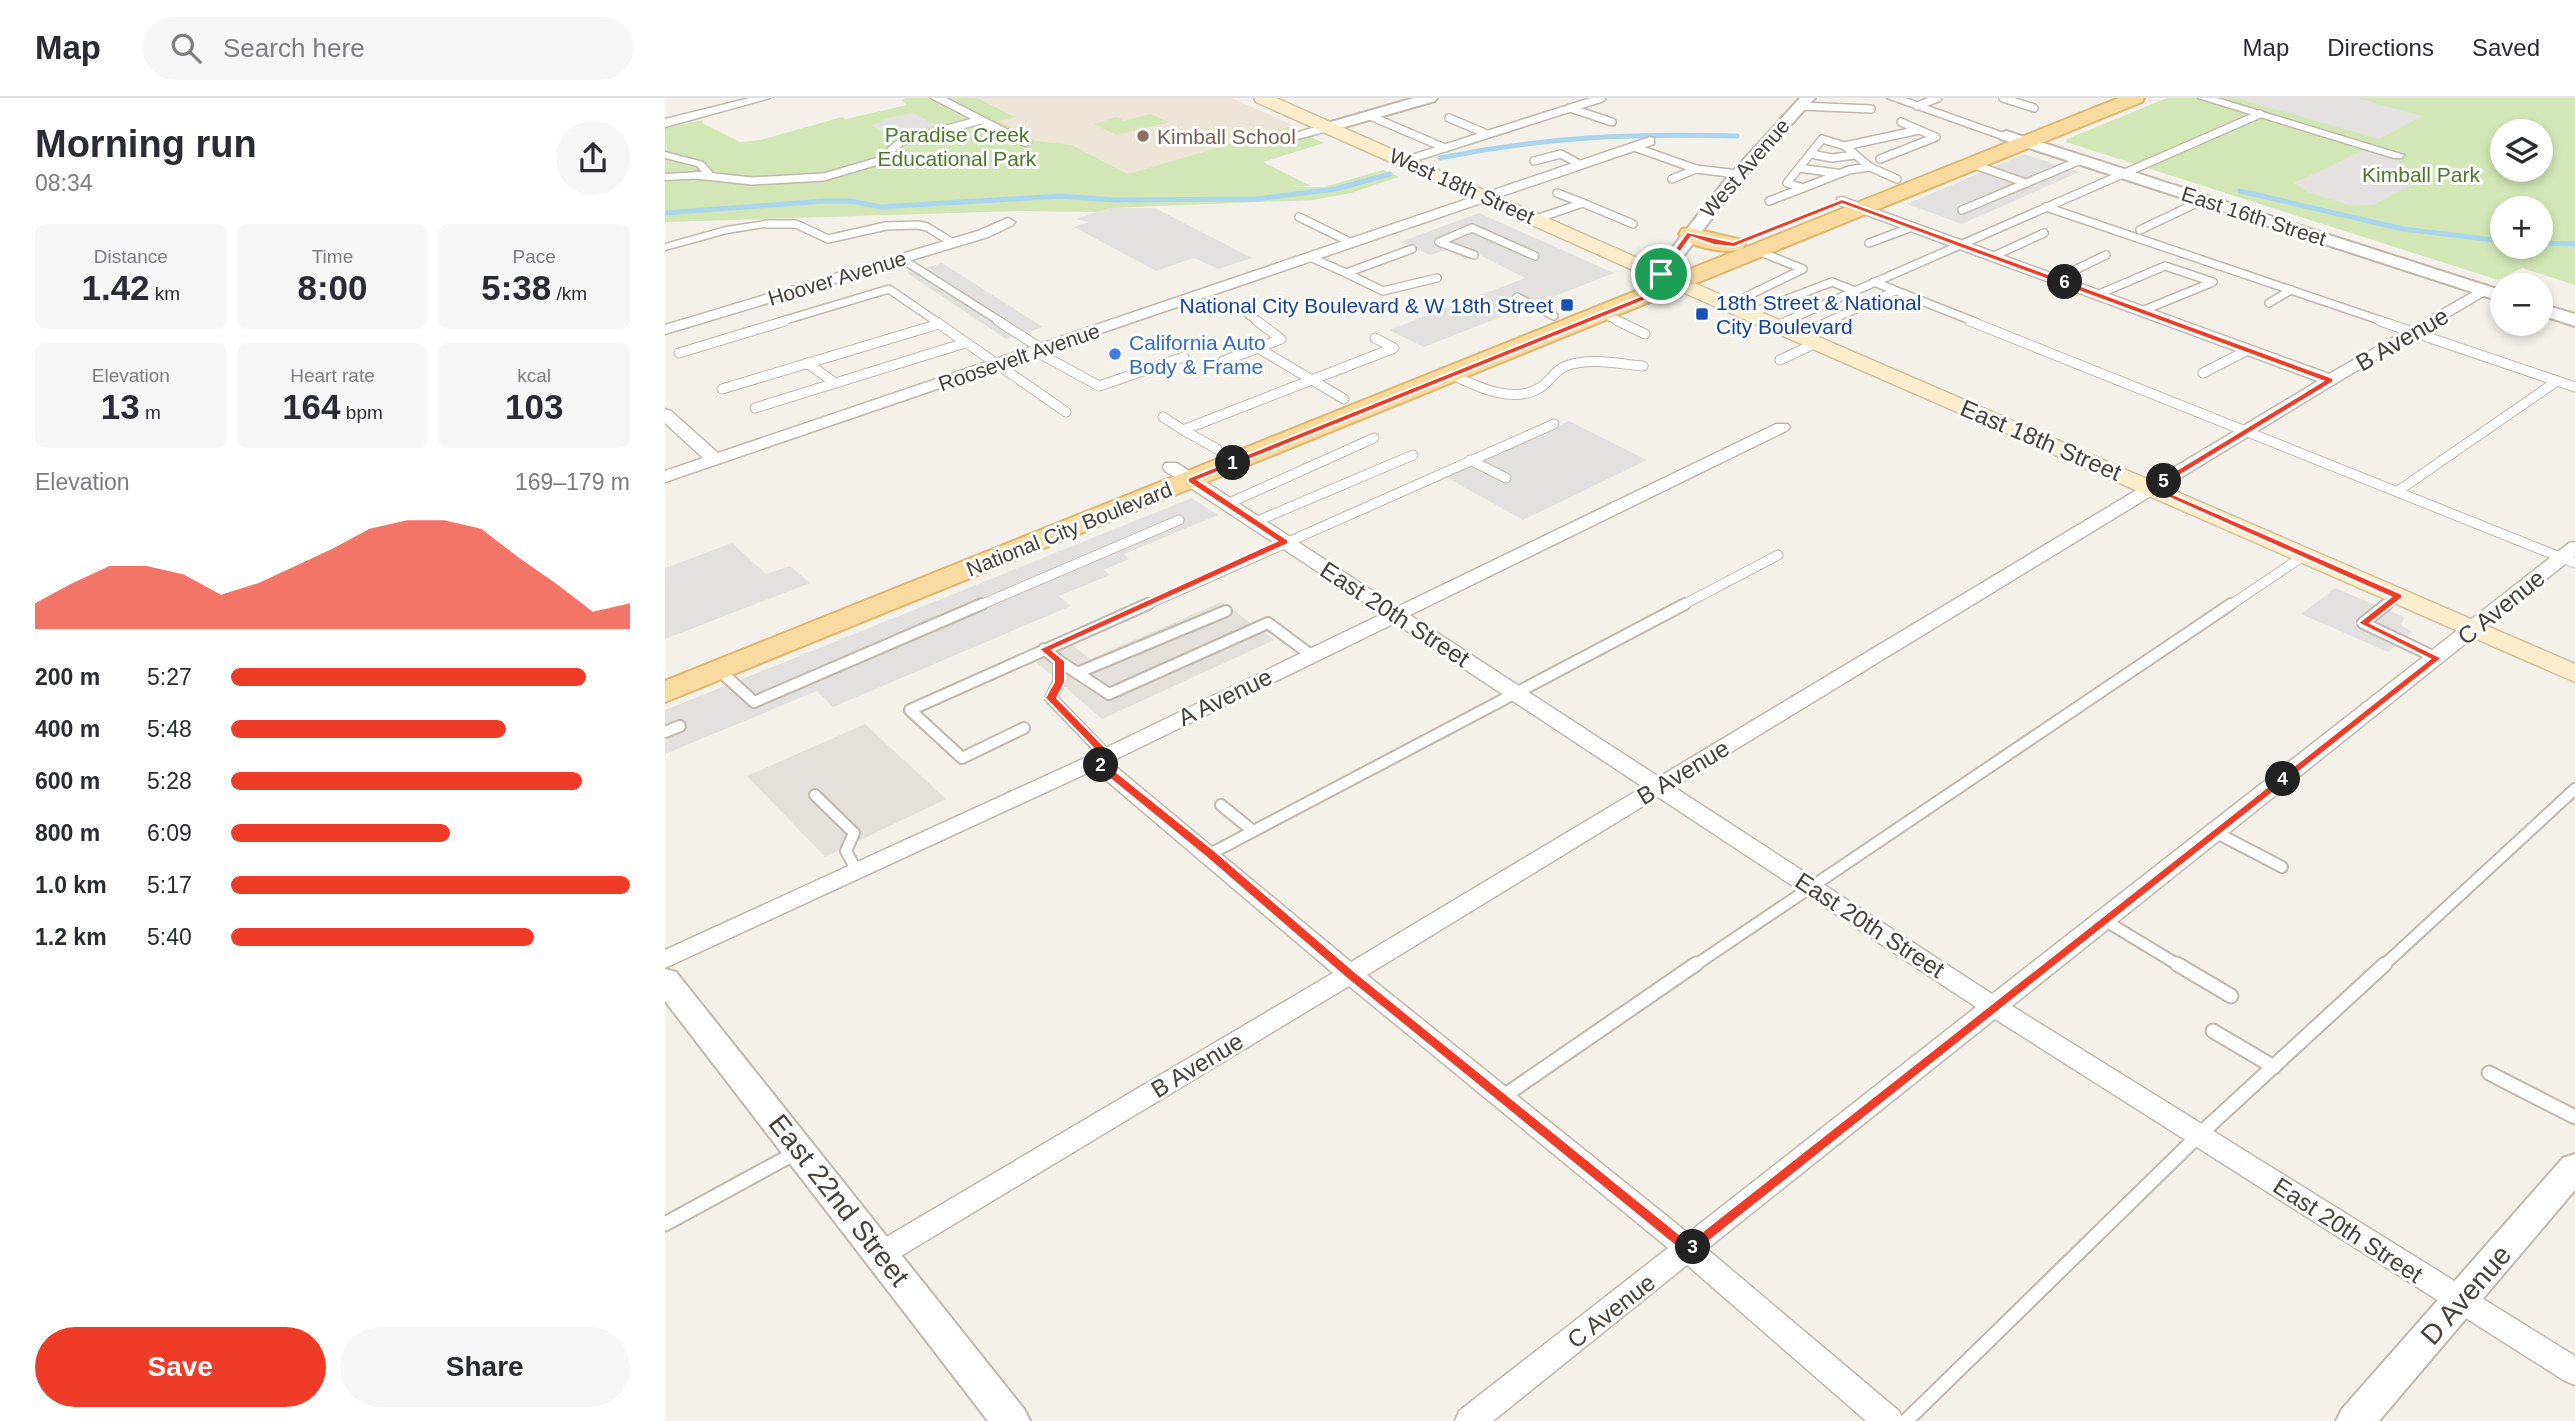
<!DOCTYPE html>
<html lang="en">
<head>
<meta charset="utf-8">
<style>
  body { margin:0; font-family:Helvetica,sans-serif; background:#f7f7f7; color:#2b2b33; height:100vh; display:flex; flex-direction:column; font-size:26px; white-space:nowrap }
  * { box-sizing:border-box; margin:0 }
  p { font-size:23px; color:#7c7c81 }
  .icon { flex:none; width:38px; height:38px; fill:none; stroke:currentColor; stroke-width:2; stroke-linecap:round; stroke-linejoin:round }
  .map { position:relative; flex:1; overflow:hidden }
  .side { display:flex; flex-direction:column; background:#fff; width:665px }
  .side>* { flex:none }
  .fabs { position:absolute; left:1825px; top:21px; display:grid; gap:14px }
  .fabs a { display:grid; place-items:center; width:63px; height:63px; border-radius:50%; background:#fff; box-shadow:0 4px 10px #0003; font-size:35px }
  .pin { position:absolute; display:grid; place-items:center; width:60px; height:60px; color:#fff; margin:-30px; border:4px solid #fff; border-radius:50%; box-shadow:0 2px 7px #0007 }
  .km { position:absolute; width:35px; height:35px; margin:-18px; border-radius:50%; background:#222; color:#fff; font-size:19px; line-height:35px; text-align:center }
  .round { display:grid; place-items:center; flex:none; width:74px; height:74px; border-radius:37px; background:#f7f7f7 }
  .headline { display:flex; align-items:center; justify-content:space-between; height:119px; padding:0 35px }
  h1 { font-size:38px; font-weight:700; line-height:52px }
  .figures { display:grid; grid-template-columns:repeat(3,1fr); gap:10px; height:119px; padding:7px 35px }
  .figures div { display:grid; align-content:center; border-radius:10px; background:#f7f7f7; text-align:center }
  .figures b { font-size:35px; font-weight:700 }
  .figures small { font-size:19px; font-weight:400 }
  .figures p { font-size:19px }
  .chart { height:196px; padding:14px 35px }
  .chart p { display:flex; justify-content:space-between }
  .chart svg { width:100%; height:126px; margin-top:7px; fill:#ee3c28; opacity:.7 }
  .button { display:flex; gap:14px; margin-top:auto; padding:14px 35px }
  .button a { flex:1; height:80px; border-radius:42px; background:#ee3c28; color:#fff; font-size:28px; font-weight:700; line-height:80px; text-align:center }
  .button a+a { background:#f7f7f7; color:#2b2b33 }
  ul { padding:0 35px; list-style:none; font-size:23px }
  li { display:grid; grid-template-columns:112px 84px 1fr; align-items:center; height:52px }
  li i { height:18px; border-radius:9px; background:#ee3c28 }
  header { display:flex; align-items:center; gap:42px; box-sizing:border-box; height:98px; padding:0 35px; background:#fff; border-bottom:2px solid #e1e1e2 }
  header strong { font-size:33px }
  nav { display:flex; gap:38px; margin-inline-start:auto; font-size:24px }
  .search { width:490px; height:63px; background:#f7f7f7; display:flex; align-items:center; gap:18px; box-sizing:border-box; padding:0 24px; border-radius:38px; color:#7c7c81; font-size:26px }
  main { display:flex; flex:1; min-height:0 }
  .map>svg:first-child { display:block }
  .industrial { fill:#e4e0dc }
  .education { fill:#ede5d5 }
  .green { fill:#d3e6b6; fill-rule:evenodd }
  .parking { fill:#e3e1df }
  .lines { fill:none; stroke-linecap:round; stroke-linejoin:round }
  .stream { stroke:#abd5ed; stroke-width:5 }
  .service-far3-casing { stroke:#c0b8ad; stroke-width:10 }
  .service-far2-casing { stroke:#c0b8ad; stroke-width:11 }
  .service-far1-casing { stroke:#c0b8ad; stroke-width:14 }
  .service-casing { stroke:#c0b8ad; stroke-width:17 }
  .pedestrian-casing { stroke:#c0b8ad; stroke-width:3 }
  .minor-casing { stroke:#c0b8ad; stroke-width:3 }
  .tertiary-casing { stroke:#c0b8ad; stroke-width:4 }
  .secondary-casing { stroke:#d1c19d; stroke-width:3 }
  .primary-casing { stroke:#deb76f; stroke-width:4 }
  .service-far3 { stroke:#fff; stroke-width:7 }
  .service-far2 { stroke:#fff; stroke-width:9 }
  .service-far1 { stroke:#fff; stroke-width:10 }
  .service { stroke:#fff; stroke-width:13 }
  .pedestrian { fill:#fff; fill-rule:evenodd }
  .minor { fill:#fff; fill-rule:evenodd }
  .tertiary { fill:#fff; fill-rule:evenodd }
  .secondary { fill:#fceecd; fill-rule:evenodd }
  .primary { fill:#f9db9f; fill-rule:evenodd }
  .route { fill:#ee3c28; stroke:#fff; stroke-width:2; fill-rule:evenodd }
  .education-dot { fill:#8d6e63; stroke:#fff; stroke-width:2.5 }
  .transit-dot { fill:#1a4fb4; stroke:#fff; stroke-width:2.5 }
  .shop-dot { fill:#3f7fe0; stroke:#fff; stroke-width:2.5 }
  .labels { text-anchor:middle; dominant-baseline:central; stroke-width:6; stroke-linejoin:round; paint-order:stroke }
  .far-park-label { font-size:21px; fill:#4e782e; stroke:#fff }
  .far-education-label { font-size:21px; fill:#785e54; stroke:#fff; text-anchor:start }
  .far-street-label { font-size:21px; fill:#484139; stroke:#fff }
  .far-transit-label { font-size:21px; fill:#164399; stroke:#fff; text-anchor:start }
  .far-shop-label { font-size:21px; fill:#366cbe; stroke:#fff; text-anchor:start }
  .street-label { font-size:24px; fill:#484139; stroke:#fff }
  .near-street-label { font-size:28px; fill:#484139; stroke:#fff }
</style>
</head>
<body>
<header>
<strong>Map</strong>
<div class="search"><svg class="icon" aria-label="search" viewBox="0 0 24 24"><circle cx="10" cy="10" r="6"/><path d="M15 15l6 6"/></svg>Search here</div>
<nav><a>Map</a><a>Directions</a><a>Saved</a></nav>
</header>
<main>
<section class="side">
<div class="headline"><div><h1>Morning run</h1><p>08:34</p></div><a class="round"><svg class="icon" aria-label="share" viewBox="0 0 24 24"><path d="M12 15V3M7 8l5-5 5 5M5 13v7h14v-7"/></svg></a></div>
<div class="figures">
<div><p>Distance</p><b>1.42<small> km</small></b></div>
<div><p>Time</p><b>8:00</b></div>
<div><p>Pace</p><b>5:38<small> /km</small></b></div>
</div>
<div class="figures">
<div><p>Elevation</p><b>13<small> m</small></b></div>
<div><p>Heart rate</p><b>164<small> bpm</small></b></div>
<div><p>kcal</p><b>103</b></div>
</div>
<div class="chart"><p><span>Elevation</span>169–179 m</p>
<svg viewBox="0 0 160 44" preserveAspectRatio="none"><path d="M0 44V35L10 28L20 22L30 22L40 25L50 32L60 28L70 22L80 16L90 9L100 6L110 6L120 9L130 19L140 28L150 38L160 35V44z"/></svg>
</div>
<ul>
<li><b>200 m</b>5:27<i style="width:89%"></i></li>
<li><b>400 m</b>5:48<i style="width:69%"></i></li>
<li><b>600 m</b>5:28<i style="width:88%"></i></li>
<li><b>800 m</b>6:09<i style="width:55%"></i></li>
<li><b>1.0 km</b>5:17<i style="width:100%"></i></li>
<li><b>1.2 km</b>5:40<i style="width:76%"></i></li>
</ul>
<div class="button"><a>Save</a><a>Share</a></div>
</section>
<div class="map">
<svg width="1910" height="1323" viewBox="0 0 1910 1323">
  <rect width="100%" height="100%" fill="#f4f1eb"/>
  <g class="industrial">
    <path d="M557 504 609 542 437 621 370 563 407 547 425 561Z"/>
    <path d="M200 626 281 701 160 759 82 678Z"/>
  </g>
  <path class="education" d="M313 0H566L628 27 464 76 407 47 372 43 333 23 349 18Z"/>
  <g class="green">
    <path d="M241 0H313L350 19 334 23 372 43 407 47 463 76 623 29 659 45 598 64 646 88 628 89H659L718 72 734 79 686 95 648 102 445 110 433 114 354 113 0 124V30L38 22 37 25 75 44 95 42 177 19 181 21 242 7 236 2Z"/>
    <path d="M1502 0H1910V187L1857 170 1833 182 1401 44 1402 41ZM1838 33H1876V72H1838ZM1838 110H1876V149H1838Z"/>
    <path d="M485 16 504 24 452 37 429 26 451 19 459 23Z"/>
  </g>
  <g class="parking">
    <path d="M1571 0H1692L1757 18 1714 41Z"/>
    <path d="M249 15 270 27 260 30 263 33 246 37 241 35 227 38 206 27 219 23 217 21Z"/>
    <path d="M1699 52 1735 63 1747 76 1760 80 1708 107 1687 108 1642 94 1629 85Z"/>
    <path d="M1359 56 1414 74 1297 126 1242 106Z"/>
    <path d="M445 110H490L587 160 553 171 529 160 491 173 409 129 424 124 411 121Z"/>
    <path d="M814 115 949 175 759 249 724 232 860 180 813 156 801 161 782 152 765 157 735 144Z"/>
    <path d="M277 165 378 229 341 241 242 175Z"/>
    <path d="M904 323 982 362 858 422 781 379Z"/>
    <path d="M527 400 553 417 459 456 464 461 439 472 445 477 394 498 406 508 168 609 152 593 0 656V612Z"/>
    <path d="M67 445 101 476 125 468 145 485 0 541V470Z"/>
    <path d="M1670 490 1739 519 1736 527 1747 534 1723 554 1636 516Z"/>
  </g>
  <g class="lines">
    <g class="stream">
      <path d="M775 60C878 39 968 35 1072 38"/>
      <path d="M1575 93 1738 131 1838 143"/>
      <path d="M0 115 160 103H185L216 109 396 98 450 102 592 101 671 91 725 76"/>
      <path d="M1876 145 1910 146"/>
    </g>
    <g class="service-far3-casing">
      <g id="service-far3">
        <path d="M1338 0 1369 10"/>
        <path d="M1135 8 1206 11"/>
        <path d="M1252 8 1273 0"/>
        <path d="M905 10 947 24"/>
        <path d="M705 18 780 50"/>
        <path d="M784 20 822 36"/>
        <path d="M969 49 1031 71 1073 76"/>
        <path d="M1145 56 1167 60 1190 57"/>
        <path d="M1215 61 1271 39 1254 32"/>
        <path d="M739 63 937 0"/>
        <path d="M869 63 896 56 916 67"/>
        <path d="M1307 66 1361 85"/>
        <path d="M1134 70 1171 75"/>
        <path d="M31 77 87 83 159 79 213 63 237 43 316 22"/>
        <path d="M1007 81 1031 71"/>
        <path d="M1232 81 1205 69 1180 48 1254 32 1236 24"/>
        <path d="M1138 90 1184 72 1205 69"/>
        <path d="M892 95 918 105"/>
        <path d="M1104 103 1138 90 1122 85 1157 41 1180 48"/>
        <path d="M1381 109 1720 224"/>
        <path d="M1297 112 1416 62"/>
        <path d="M634 119 687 145"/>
        <path d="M871 121 918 105 968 126"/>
        <path d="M101 126H131L163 141 221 128 253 127 262 129 288 145"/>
        <path d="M1475 132 1538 102"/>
        <path d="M1204 145 1247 129"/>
        <path d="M809 157 774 144 807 130 870 158"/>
        <path d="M1329 158 1379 135"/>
        <path d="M645 159 681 175 747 151"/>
        <path d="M237 161 336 224"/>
        <path d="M681 175 718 193 772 180"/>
        <path d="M1391 181 1441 157"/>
        <path d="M1209 184 1310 224"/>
        <path d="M1434 196 1500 168 1548 184 1477 213"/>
        <path d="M852 199 889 218"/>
        <path d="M1604 205 1626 192"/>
        <path d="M571 207 594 224"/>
        <path d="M1064 207 1138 171 1093 153"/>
        <path d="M939 216 956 224"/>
        <path d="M1084 216 1167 184 1190 193"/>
        <path d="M114 224 224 191 272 224"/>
        <path d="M1119 224 1595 16"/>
        <path d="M1162 224 1230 193"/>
      </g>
    </g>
    <g class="service-far2-casing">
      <g id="service-far2">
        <path d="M270 223 401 314"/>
        <path d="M333 223 377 251"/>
        <path d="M592 223 616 241 593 250 679 301"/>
        <path d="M953 223 980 236"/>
        <path d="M1305 223 1910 465"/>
        <path d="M1715 223 1910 289"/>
        <path d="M1111 228 1123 223"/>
        <path d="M1133 238 1166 223"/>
        <path d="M370 253 434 288 519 259"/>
        <path d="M14 255 120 223"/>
        <path d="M1115 262 1151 245"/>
        <path d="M558 263 593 250"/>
        <path d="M142 265 170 285"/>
        <path d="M1538 275 1583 252"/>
        <path d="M787 277C813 289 849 307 876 289 886 282 890 272 901 268 925 259 954 266 978 268"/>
        <path d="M57 291 274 226"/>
        <path d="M90 310 300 245"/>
        <path d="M498 319 518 332 729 250 710 240"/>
        <path d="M518 332 552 351"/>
        <path d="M805 362 841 380"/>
        <path d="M1733 393 1892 283"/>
        <path d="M562 406 709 340"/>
        <path d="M590 424 748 357"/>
        <path d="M313 508 514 422"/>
        <path d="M479 508 889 326"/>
        <path d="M1016 508 1113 457"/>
        <path d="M1564 508 1640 457"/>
        <path d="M1720 508 1733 498"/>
      </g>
    </g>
    <g class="service-far1-casing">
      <g id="service-far1">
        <path d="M1722 506 1698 525 1772 560"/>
        <path d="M379 551 394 563V584L386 600 442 658"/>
        <path d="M394 563 444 596 603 525 646 557"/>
        <path d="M54 572 89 604 317 506"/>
        <path d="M412 575 561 513"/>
        <path d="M359 630 297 660 245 612 483 506"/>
        <path d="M0 634 15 628"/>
        <path d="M150 697 189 735 181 753 192 773"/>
        <path d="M556 707 588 733"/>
        <path d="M1550 734 1617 769"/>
        <path d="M545 756 1020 506"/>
        <path d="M1439 822 1515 868"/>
        <path d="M1029 868 1566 506"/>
        <path d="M1718 868 1910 691"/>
      </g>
    </g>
    <g class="service-casing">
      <g id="service">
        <path d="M1512 866 1566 898"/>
        <path d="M1548 933 1609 969"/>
        <path d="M1824 975 1910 1019"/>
        <path d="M836 1000 1031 866"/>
        <path d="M0 1126 132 1054"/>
        <path d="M1241 1323 1534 1037 1720 866"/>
      </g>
    </g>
    <g class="pedestrian-casing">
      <g id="pedestrian">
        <path d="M0 54 38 64 47 74 46 77 41 80 0 82V76L37 74 32 68 0 60Z"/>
        <path d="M101 123 105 124V128L62 135 0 152V146L61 129Z"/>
      </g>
    </g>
    <g class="minor-casing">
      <g id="minor">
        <path d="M85 0H105L0 29V21Z"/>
        <path d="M266 0H281L367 44 361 48 357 47Z"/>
        <path d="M1222 0H1240L1347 38 1337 41Z"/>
        <path d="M1533 0H1552L1739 57 1737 60H1729Z"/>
        <path d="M664 25 668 26V32L612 46 606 42Z"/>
        <path d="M985 39 989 40V46L0 384V373L38 360 0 325V311L6 313 53 355Z"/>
        <path d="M1177 99 1664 276 1815 190H1825L1827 193 1671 285 1009 689 1327 896 1904 445 1910 444V458L1347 908 1910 1258V1287L1900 1283 1330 921 1042 1151 1234 1313 1238 1323H1201L1022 1167 828 1323H790L794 1313 1003 1150 684 888 226 1164 216 1167 206 1164 202 1156 206 1148 668 875 429 672 0 870V852L424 658 717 516 500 373 498 369 500 365H512L732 509 1111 326H1123L1125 329 1123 332 745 517 994 679 1653 283 1172 106V100ZM730 525 978 689 686 864 445 664ZM993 699 1311 909 1023 1135 702 877Z"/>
        <path d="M343 120 350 124 348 127 323 139 0 236V227L313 133Z"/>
      </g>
    </g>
    <g class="tertiary-casing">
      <g id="tertiary">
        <path d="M749 0H772L770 3 669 32H659L656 29 659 26Z"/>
        <path d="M1135 0H1150L1071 88 1002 180H990L987 176 1060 82Z"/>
        <path d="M1341 33 1838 193V204L1336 41 1333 38 1336 35Z"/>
        <path d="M1876 206 1910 216V228L1876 217Z"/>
        <path d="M0 871 11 874 359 1311 365 1323H323L0 903Z"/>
        <path d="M1910 1056V1092L1714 1323H1671L1677 1311 1898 1060Z"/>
      </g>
    </g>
    <g class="secondary-casing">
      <path id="secondary" d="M589 0H611L1038 189 1910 566V584L1024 197 591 4Z"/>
    </g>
    <g class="primary-casing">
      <path id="primary" d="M1454 0H1479L1477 4 0 604V583L1073 152C1058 155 1023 149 1014 136L1017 131 1025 130 1077 142 1080 147 1077 151Z"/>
    </g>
    <use href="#service-far3" class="service-far3"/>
    <use href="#service-far2" class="service-far2"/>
    <use href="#service-far1" class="service-far1"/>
    <use href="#service" class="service"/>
    <use href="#pedestrian" class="pedestrian"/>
    <use href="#minor" class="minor"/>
    <use href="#tertiary" class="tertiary"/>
    <use href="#secondary" class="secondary"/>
    <use href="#primary" class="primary"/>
  </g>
  <path class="route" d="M1177 101 1668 280V284L1494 390 1737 496V500L1705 525 1777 560 1024 1159 680 879 541 759 427 666V661L435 657 380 600 389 584V564L374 551 612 443 523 384V380L1008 185 992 176 1022 134 1068 144ZM1177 106 1658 283 1482 390 1726 499 1693 525 1765 561 1024 1144 689 873 550 753 439 664 446 660V655L392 600 400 584V563L387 552 623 446V442L533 382 1018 187V184L1000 175 1026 139 1049 147 1069 149Z"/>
  <circle class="education-dot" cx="478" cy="38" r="7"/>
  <g class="transit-dot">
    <rect x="895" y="200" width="14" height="14" rx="3.5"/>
    <rect x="1030" y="209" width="14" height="14" rx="3.5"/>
  </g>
  <circle class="shop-dot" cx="450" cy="256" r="7"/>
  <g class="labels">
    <g class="far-park-label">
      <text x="292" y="36">Paradise Creek<tspan x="292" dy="24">Educational Park</tspan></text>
      <text x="1756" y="76">Kimball Park</text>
    </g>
    <g class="far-education-label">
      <text x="492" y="38">Kimball School</text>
    </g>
    <g class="far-street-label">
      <text transform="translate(1080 70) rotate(-49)">West Avenue</text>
      <text transform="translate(797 88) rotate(24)">West 18th Street</text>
      <text transform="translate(1589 118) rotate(18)">East 16th Street</text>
      <text transform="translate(172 180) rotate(-17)">Hoover Avenue</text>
      <text transform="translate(354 259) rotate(-19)">Roosevelt Avenue</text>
      <text transform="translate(404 431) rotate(-22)">National City Boulevard</text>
    </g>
    <g class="far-transit-label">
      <text x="1051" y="204">18th Street &amp; National<tspan x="1051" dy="24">City Boulevard</tspan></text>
      <text x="888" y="207" text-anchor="end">National City Boulevard &amp; W 18th Street</text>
    </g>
    <g class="far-shop-label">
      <text x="464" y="244">California Auto<tspan x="464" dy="24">Body &amp; Frame</tspan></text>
    </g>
    <g class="street-label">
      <text transform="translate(1737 241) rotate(-30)">B Avenue</text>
      <text transform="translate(1376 342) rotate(23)">East 18th Street</text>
      <text transform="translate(1836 509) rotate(-39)">C Avenue</text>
      <text transform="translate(730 516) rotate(33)">East 20th Street</text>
      <text transform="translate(560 599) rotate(-26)">A Avenue</text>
      <text transform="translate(1018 674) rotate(-31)">B Avenue</text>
      <text transform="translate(1205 827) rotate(33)">East 20th Street</text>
      <text transform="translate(532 967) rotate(-31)">B Avenue</text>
      <text transform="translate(1683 1132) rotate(33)">East 20th Street</text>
      <text transform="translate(946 1213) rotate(-38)">C Avenue</text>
    </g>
    <g class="near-street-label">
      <text transform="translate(174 1102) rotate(52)">East 22nd Street</text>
      <text transform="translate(1801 1197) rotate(-49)">D Avenue</text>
    </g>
  </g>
</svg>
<div class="fabs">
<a><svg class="icon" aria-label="layers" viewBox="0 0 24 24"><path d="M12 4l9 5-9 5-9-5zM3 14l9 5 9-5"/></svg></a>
<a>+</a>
<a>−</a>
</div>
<div class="pin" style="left:996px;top:176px;background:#1e9e55"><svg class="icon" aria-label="arrive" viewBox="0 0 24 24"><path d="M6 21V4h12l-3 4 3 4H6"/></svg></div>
<b class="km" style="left:568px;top:365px">1</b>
<b class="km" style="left:436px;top:667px">2</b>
<b class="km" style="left:1028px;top:1149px">3</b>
<b class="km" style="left:1618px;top:681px">4</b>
<b class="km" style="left:1499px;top:383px">5</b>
<b class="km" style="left:1400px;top:184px">6</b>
</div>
</main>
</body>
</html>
